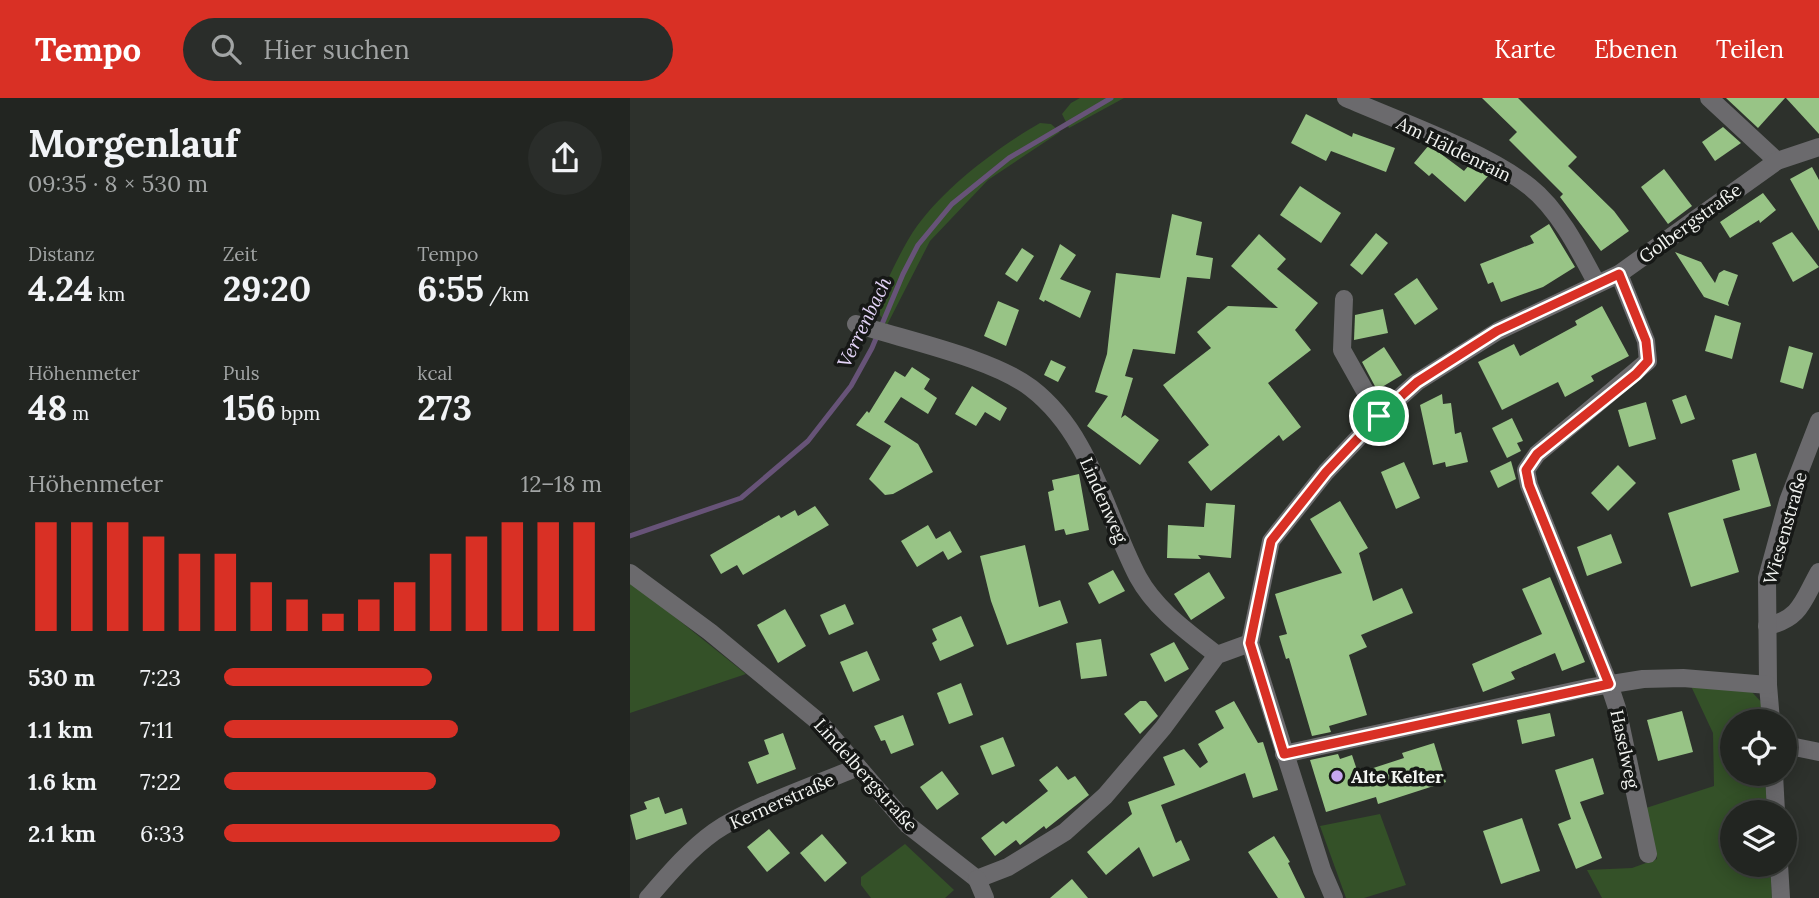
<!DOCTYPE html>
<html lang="de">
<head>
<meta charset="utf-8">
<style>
  body { margin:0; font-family:Lora,serif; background:#2a2d2a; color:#f1f3f6; height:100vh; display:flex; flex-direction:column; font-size:26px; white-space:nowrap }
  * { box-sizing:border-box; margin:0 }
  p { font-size:23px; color:#a2a5a5 }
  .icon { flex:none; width:38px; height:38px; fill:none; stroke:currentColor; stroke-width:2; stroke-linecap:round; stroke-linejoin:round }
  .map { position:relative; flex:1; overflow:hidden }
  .side { display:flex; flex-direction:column; background:#222521; width:630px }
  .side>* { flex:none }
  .controls { position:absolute; left:1090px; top:611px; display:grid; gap:14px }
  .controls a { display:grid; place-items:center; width:77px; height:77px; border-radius:50%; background:#222521; box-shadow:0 4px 18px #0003,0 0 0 2px #3f423f; font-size:35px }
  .pin { position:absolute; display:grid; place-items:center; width:60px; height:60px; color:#fff; margin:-30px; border:4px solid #fff; border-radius:50%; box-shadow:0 2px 7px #0007 }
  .round { display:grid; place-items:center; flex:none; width:74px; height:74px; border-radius:37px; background:#2a2d2a }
  .headline { display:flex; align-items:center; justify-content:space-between; height:119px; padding:0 28px }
  h1 { font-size:38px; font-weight:700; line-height:52px }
  .metrics { display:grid; grid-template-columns:repeat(3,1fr); gap:10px; height:119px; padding:7px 28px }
  .metrics div { display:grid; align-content:center }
  .metrics b { font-size:35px; font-weight:700 }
  .metrics small { font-size:19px; font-weight:400 }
  .metrics p { font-size:19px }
  .chart { height:196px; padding:14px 28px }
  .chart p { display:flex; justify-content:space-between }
  .chart svg { width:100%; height:126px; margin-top:7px; stroke:#d93025; stroke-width:6 }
  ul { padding:0 28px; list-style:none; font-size:23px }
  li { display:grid; grid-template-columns:112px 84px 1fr; align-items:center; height:52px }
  li i { height:18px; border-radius:9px; background:#d93025 }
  header { display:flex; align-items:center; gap:42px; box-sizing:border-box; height:98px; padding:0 35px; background:#d93025; color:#fff }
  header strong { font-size:33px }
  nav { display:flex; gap:38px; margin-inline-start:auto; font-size:24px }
  .search { width:490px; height:63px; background:#2a2d2a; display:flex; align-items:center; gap:18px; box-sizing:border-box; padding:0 24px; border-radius:38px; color:#a2a5a5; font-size:26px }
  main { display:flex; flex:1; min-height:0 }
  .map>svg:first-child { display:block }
  .green { fill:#345128 }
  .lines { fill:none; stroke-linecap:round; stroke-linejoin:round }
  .stream { stroke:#675378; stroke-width:5 }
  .building { fill:#98c486 }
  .street { stroke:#6b6a6d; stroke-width:18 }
  .route-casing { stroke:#fff; stroke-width:14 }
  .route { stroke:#d93025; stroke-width:9 }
  .poi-dot { fill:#c7a6ef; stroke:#161816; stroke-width:2.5 }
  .labels { text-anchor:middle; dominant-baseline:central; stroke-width:7; stroke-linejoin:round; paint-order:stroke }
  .street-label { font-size:18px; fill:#f3f5f2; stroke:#161816 }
  .poi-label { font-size:18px; font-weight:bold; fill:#f3f5f2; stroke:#161816; text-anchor:start }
  .water-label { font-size:19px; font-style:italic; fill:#e5d5f9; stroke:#161816 }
</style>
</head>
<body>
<header>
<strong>Tempo</strong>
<div class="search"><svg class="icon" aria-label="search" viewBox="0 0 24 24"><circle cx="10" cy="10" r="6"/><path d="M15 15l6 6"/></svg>Hier suchen</div>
<nav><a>Karte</a><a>Ebenen</a><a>Teilen</a></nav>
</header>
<main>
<section class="side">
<div class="headline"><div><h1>Morgenlauf</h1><p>09:35 · 8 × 530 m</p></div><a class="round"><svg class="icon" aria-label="share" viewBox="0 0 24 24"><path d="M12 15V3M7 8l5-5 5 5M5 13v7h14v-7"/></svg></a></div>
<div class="metrics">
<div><p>Distanz</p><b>4.24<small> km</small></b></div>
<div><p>Zeit</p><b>29:20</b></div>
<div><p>Tempo</p><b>6:55<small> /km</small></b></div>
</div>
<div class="metrics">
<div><p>Höhenmeter</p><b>48<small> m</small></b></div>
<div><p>Puls</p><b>156<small> bpm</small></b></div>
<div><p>kcal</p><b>273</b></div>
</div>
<div class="chart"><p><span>Höhenmeter</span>12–18 m</p>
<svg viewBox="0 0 160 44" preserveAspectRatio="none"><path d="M5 44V6M15 44V6M25 44V6M35 44V11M45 44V17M55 44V17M65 44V27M75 44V33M85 44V38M95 44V33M105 44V27M115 44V17M125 44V11M135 44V6M145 44V6M155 44V6"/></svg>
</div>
<ul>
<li><b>530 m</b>7:23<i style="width:55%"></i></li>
<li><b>1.1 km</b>7:11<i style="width:62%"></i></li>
<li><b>1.6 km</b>7:22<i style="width:56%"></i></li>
<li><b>2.1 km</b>6:33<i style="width:89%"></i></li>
</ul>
</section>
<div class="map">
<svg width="1189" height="800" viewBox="0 0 1189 800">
  <rect width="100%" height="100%" fill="#2d312c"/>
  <g class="green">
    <path d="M450 0H494L439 30 432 16 441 5Z"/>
    <path d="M410 25 421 26 430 34 358 82 300 143 257 227 244 209C258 183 270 152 287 128 316 88 368 49 410 25Z"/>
    <path d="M0 483 116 576 0 615Z"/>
    <path d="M1061 588 1121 593 1133 606 1134 623H1102V676H1135L1137 714H1102V766L1140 767 1142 800H972L957 772 1002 770 1027 761 1016 710 1084 688 1083 635Z"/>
    <path d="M750 716 776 787 734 800H716L690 728Z"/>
    <path d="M275 746 324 792 315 800H241L231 787V779Z"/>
  </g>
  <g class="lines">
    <path class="stream" d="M0 438 111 400 178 343 221 288 242 250 273 176 288 147 322 106 379 60 481 0"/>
  </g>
  <g class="building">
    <path d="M852 0H888L947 59 938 68 984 113 999 133 971 153 930 99 933 96 879 42 887 34Z"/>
    <path d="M1096 0H1155L1128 30Z"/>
    <path d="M1156 0H1189V36Z"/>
    <path d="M676 16 722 39 723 35 765 50 756 74 701 53 696 63 661 45Z"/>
    <path d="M1093 29 1111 45 1085 63 1072 44Z"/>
    <path d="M799 47 834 73 840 66 859 77 835 104 802 75 799 78 784 65Z"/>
    <path d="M1182 69 1189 82V133L1160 81Z"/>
    <path d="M1034 71 1062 108 1038 126 1011 89Z"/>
    <path d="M670 88 711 115 691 145 650 117Z"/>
    <path d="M1133 95 1146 112 1130 125 1129 122 1100 140 1090 124Z"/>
    <path d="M542 116 572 124 566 157 583 160 580 181 557 179 545 256 503 251 495 278 503 280 491 320 495 317 529 342 510 367 457 328 478 298 465 294 477 256 486 175 530 180Z"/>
    <path d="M919 126 945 169 913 189 871 204 863 184 858 186 850 166 904 145 900 138Z"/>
    <path d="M1162 134 1189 169 1163 184 1142 145Z"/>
    <path d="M746 135 758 145 732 177 720 167Z"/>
    <path d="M629 136 656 161 647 171 688 205 665 232 681 252 638 285 671 329 653 343 649 337 581 393 558 364 579 347 533 287 581 250 567 234 598 208 648 210 601 168Z"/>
    <path d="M430 146 446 157 430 181 461 193 450 220 415 202 414 204 409 201Z"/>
    <path d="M392 150 404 158 387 184 375 176Z"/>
    <path d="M1045 154 1071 164 1085 185 1089 175 1094 172 1108 177 1098 205 1099 208 1074 199Z"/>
    <path d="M787 180 808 211 785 227 764 196Z"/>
    <path d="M368 203 389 212 376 248 354 238Z"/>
    <path d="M972 208 999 258 961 278 964 283 935 299 928 284 872 312 848 264 884 246 890 258 947 227 945 223Z"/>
    <path d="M753 211 758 235 724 242 725 217Z"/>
    <path d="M1085 217 1111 225 1102 261 1075 253Z"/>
    <path d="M1159 248 1183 255 1173 291 1150 284Z"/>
    <path d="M754 249 772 277 747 292 732 264Z"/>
    <path d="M421 262 436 269 428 284 414 277Z"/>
    <path d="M282 269 300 281 294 291 307 300 298 316 271 299 254 324 288 346 303 374 263 396 255 397 239 381 261 348 226 327 237 313 239 315 265 273 275 279Z"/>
    <path d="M342 288 377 310 370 323 355 314 346 328 325 316Z"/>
    <path d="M812 296 813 306 821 305 825 336 831 334 838 364 816 369 815 364 803 367 790 307Z"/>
    <path d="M1056 297 1065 321 1051 326 1042 302Z"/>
    <path d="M1016 304 1026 341 999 349 988 312Z"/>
    <path d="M882 320 893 343 887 345 891 353 877 360 862 330Z"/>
    <path d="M1126 355 1141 408 1093 421 1109 474 1061 489 1038 415 1110 392 1102 362Z"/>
    <path d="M881 363 886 381 868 390 860 373Z"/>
    <path d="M774 364 790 400 766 411 751 374Z"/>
    <path d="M988 367 1006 385 978 413 961 395Z"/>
    <path d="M449 376 459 432 436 437 434 431 425 433 418 394 424 392 422 382Z"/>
    <path d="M710 403 738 450 729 455 743 503 772 490 783 515 731 537 737 549 719 557 737 617 699 628 701 634 682 638 659 560 656 561 649 538 657 536 645 496 712 475 680 421Z"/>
    <path d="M576 405 605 407 601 460 568 457 571 461 537 460 538 427 574 429Z"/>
    <path d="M185 408 199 427 113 477 107 467 91 476 80 457 149 417 151 420 165 412 168 418Z"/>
    <path d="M298 427 306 441 320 433 332 454 318 462 313 453 287 469 271 443Z"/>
    <path d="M981 436 992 465 957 478 947 449Z"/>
    <path d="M395 447 409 509 430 502 438 525 377 547 361 503 350 458Z"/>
    <path d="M483 472 495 493 469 506 458 485Z"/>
    <path d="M579 474 595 500 561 522 544 496Z"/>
    <path d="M920 479 955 564 932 573 925 555 881 574 885 581 853 594 842 566 912 536 892 491Z"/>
    <path d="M215 506 224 526 199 537 190 517Z"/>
    <path d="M155 511 176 548 148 565 127 527Z"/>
    <path d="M331 518 344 548 310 563 302 545 307 542 302 531Z"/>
    <path d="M471 541 477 578 451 581 446 545Z"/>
    <path d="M544 544 559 571 535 584 520 556Z"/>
    <path d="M237 553 250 582 223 594 210 564Z"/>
    <path d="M331 585 343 617 319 626 307 595Z"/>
    <path d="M510 603H516L528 618 510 636 494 616Z"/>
    <path d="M604 603 628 645 633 644 648 692 623 700 615 675 531 707 546 745 551 742 560 762 523 779 509 749 476 777 457 754 502 716 498 704 545 687 533 659 554 651 570 670 578 664 568 646 594 630 585 613Z"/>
    <path d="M1052 613 1063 654 1028 663 1017 622Z"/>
    <path d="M920 615 925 638 892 646 887 622Z"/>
    <path d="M273 617 284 647 261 656 255 642 251 643 244 628Z"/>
    <path d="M153 635 166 671 127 686 118 664 139 656 134 642Z"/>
    <path d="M373 639 385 668 362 677 350 648Z"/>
    <path d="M804 645 816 684 748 706 746 699 696 714 680 662 708 656 710 661 722 657 728 675 774 660 772 655Z"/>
    <path d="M963 660 974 696 950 704 972 760 946 771 928 726 941 721 925 672Z"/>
    <path d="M427 668 438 682 445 678 459 697 416 731 414 728 390 747 386 742 365 758 351 740 373 723 376 726 418 693 409 682Z"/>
    <path d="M312 673 329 696 307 712 290 689Z"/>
    <path d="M29 699 35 716 52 710 57 726 6 742 0 717 17 711 14 704Z"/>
    <path d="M892 720 910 773 871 786 853 733Z"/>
    <path d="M139 731 160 755 137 774 117 749Z"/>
    <path d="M192 736 217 765 195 784 170 755Z"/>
    <path d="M644 738 660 764 658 765 675 800H648L618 754Z"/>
    <path d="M442 781 458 800H420Z"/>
  </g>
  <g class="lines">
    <g class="street">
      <path d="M716 0C771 24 854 53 900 89 929 112 950 154 967 186"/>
      <path d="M1079 0 1147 63"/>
      <path d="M989 176 1016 243 1018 263 907 356 896 372 899 387 979 586 987 610 1018 756"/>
      <path d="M714 201 712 252 749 318"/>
      <path d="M226 226C275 242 362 260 401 290 462 337 474 414 508 479 526 512 558 534 587 557"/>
      <path d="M0 475 80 534 190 625 278 727 347 781"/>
      <path d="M1137 528C1171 521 1173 502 1189 474"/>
      <path d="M1141 623 1138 587 1137 480 1158 403 1189 323"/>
      <path d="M1155 647 1189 654"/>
      <path d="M654 656 957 590 1013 581 1053 580 1138 587"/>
      <path d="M1144 676 1146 714"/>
      <path d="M1149 766 1151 800"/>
      <path d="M347 781 378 769 435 734 475 698 533 630 587 557 620 545"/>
      <path d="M347 781 355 800"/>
      <path d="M18 800C38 777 59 752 84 734 120 709 186 687 228 669"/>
      <path d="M704 800 692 772 620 545 641 443 696 374 749 318 787 284 868 233 989 176 1147 63 1189 49"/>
    </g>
  </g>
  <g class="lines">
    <g class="route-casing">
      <path id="route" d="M989 176 1016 243 1018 263 1006 276 907 356 896 372 899 387 979 586 654 656 620 545 641 443 696 374 749 318 787 284 867 233Z"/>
    </g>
    <use href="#route" class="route"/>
  </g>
  <circle class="poi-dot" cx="707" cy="678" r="7"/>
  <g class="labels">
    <g class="street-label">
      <text transform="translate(824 51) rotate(26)">Am Häldenrain</text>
      <text transform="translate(1060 125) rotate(-36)">Golbergstraße</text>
      <text transform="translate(474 402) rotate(66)">Lindenweg</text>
      <text transform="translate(1155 430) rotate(-74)">Wiesenstraße</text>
      <text transform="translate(995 651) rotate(78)">Haselweg</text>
      <text transform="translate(236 677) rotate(48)">Lindelbergstraße</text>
      <text transform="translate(152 703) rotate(-24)">Kernerstraße</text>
    </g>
    <g class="poi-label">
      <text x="721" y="678">Alte Kelter</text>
    </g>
    <g class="water-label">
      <text transform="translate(234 224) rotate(-64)">Verrenbach</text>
    </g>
  </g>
</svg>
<div class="controls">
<a><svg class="icon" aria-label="locate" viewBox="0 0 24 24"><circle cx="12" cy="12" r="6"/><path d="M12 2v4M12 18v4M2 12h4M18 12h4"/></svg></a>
<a><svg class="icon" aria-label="layers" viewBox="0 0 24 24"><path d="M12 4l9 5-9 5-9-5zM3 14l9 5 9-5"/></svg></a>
</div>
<div class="pin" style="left:749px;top:318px;background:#1e9e55"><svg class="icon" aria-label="arrive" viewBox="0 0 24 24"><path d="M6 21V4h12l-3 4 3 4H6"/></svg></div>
</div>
</main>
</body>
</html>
